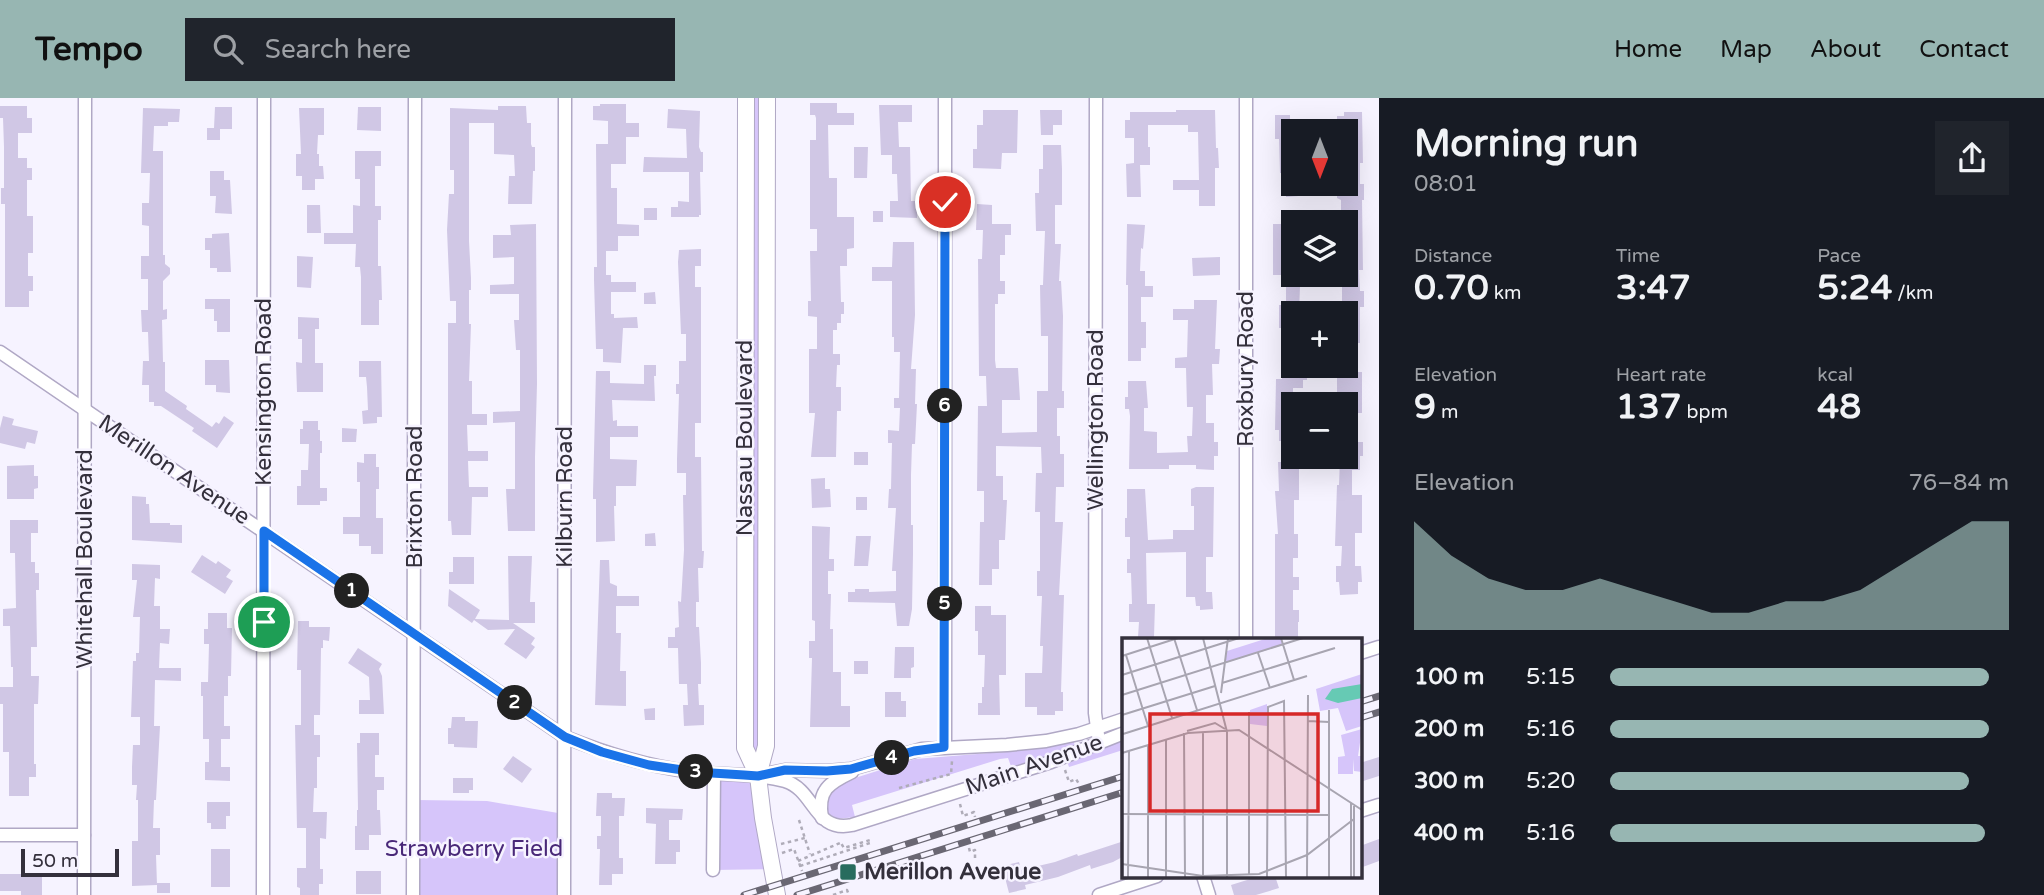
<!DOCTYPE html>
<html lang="en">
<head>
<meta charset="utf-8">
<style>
  body { margin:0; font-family:"Varela Round",sans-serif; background:#20242c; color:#f1f3f6; height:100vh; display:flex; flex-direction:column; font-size:26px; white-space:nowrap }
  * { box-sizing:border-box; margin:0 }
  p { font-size:23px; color:#9ea1a6 }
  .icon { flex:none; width:38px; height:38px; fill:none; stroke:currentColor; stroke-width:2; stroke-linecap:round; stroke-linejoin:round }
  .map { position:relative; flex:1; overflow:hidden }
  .drawer { display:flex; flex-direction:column; background:#171b24; width:665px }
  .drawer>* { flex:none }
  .needle { width:46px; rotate:180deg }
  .fabs { position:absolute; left:1281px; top:21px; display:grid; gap:14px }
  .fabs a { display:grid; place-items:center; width:77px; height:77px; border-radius:0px; background:#171b24; box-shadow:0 7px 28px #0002; font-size:35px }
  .scale { position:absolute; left:21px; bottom:18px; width:98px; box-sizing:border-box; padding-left:7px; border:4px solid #34303c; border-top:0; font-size:19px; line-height:24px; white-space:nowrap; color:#34303c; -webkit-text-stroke:5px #f6f3ff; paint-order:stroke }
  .pin { position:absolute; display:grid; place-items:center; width:60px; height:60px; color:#fff; margin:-30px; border:4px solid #fff; border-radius:50%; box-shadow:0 2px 7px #0007 }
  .km { position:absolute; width:35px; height:35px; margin:-18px; border-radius:50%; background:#222; color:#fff; font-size:19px; line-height:35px; text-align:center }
  .round { display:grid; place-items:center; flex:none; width:74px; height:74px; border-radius:0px; background:#20242c }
  .head { display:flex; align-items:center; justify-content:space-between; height:119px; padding:0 35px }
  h1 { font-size:38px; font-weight:800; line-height:52px }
  .figures { display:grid; grid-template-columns:repeat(3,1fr); gap:10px; height:119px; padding:7px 35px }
  .figures div { display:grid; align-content:center }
  .figures b { font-size:35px; font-weight:800 }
  .figures small { font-size:19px; font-weight:400 }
  .figures p { font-size:19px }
  .chart { height:196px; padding:14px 35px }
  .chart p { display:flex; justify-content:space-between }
  .chart svg { width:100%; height:126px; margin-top:7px; fill:#97b6b2; opacity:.7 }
  ul { padding:0 35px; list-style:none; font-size:23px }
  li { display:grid; grid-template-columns:112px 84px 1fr; align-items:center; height:52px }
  li i { height:18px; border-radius:9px; background:#97b6b2 }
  header { display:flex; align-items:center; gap:42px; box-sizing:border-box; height:98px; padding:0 35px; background:#97b6b2; color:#111 }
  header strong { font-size:33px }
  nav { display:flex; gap:38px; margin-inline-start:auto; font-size:24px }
  .search { width:490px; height:63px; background:#20242c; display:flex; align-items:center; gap:18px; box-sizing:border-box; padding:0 24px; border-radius:0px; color:#9ea1a6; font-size:26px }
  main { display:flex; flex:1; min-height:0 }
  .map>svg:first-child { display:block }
  .green { fill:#d6c5fa }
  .building { fill:#d0c7e5 }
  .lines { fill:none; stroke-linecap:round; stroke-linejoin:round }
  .minor-casing { stroke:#b0a8c5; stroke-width:15 }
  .major-casing { stroke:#b0a8c5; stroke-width:18 }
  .path { stroke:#afacb8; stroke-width:2.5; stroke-dasharray:3.5 3.5; stroke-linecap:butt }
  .minor { stroke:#fff; stroke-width:12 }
  .major { stroke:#fff; stroke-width:16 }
  .rail-casing { stroke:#6a6773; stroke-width:7 }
  .rail { stroke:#f6f3ff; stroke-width:4.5; stroke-dasharray:13; stroke-linecap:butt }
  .route-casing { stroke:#fff; stroke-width:14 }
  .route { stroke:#1a73e8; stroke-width:9 }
  .poi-dot { fill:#286c5e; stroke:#f6f3ff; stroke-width:2.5 }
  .labels { text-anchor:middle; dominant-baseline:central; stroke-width:5; stroke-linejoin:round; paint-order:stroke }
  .street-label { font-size:23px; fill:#34303c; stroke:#f6f3ff }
  .park-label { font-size:23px; fill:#492878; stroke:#f6f3ff }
  .poi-label { font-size:23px; font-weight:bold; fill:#34303c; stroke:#f6f3ff; text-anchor:start }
  .inset-road { fill:none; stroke:#a8a5b1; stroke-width:2 }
  .view { fill:#d62828; fill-opacity:0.15; stroke:#d62828; stroke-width:3.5 }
  .inset-edge { fill:none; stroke:#34303c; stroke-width:3.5 }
</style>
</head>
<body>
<header>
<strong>Tempo</strong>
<div class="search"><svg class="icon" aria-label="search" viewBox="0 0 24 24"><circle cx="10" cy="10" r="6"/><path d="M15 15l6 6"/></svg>Search here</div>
<nav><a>Home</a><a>Map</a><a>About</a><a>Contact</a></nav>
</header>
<main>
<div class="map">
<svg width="1379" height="797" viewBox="0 0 1379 797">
  <rect width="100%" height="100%" fill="#f6f3ff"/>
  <g class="green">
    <path d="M746 0H765V625L756 668 745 650Z"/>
    <path d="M1123 640V652L1069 669 1067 663Z"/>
    <path d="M1074 644 1075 650 1012 671 1008 660 1000 661 852 707 855 719 837 721 828 715 826 702 836 686 915 661 1015 653Z"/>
    <path d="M714 676 758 678 772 771 713 772Z"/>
    <path d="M416 702 487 703 558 715 557 797H415Z"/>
  </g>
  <g class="building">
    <path d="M810 5H837V15H854V27H828L829 80H837V119H854V150L847 151V168H840L841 204H844V216H841V225H837V232H833V256H840V267H837L836 289H841V313H837L836 359H811L815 315H809V251H817V219L808 218V203H811L810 153H817V131H810V42H816V20L815 17H810Z"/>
    <path d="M600 6H626V25H639V39H626V66H611V90H617V126L639 127V138H618V153H606V177H611V184H636V194H611V216H614V220L637 219 638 230H623L621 265 603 264V251H596L594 182V169H597L596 46H608V23L593 22V8H600Z"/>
    <path d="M879 7H912V24H898L899 49H910L911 103H917V120L890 119V103H898L897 76H892V57H881Z"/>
    <path d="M0 8H27V20H32V35H18V60H27V70H32V82H27V118H33V155H28V178H33V193H29V209H5V106H1V90H4V49L3 20H0Z"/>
    <path d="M498 8H526L527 25H531V46L532 49H535V73H533L532 106H508L509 78H515L514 57 494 56V25H469V143L471 180V192H469V226H471L469 283H472V316H487V327H467L468 353H488V363H468L469 389H488V399H472L471 437H452L451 423H448V225H456V203H450L447 132 449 96H454V72H450V10L498 12Z"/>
    <path d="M215 9H232V31H220V42H207V30H214Z"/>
    <path d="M358 9H381V33L357 32Z"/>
    <path d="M143 10 180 11 179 24H168V28H154L153 53H163V157H165V166L170 170V176L163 183V212L167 211V221L162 222 163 264H165V293L187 308 186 311 212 329 216 324 219 326 224 318 234 325 217 350 192 333 194 330 161 308H154V304H149V287H142L143 263H149L148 234H142L141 212H148V181H141V158H149V128L142 127V105H149L150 75H141Z"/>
    <path d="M299 10H324V37H318L317 56H319V68H323L324 81H315V92H302V78H296V56H301Z"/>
    <path d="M668 11 700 13 699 49 701 54H703V74H700L701 117H699V119H671V109H678V103L689 104V74H643L644 59 687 60 686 31 667 30Z"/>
    <path d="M983 12H1018L1017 55H1002L1001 71 973 70V51H977V27H983Z"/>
    <path d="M1040 12H1062V27H1053V37H1041Z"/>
    <path d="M1176 12H1215L1216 50H1218L1219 70H1215V108H1199V92H1173V82H1199L1198 34H1188V27H1148V49H1150V67H1140L1141 99H1127L1126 66 1134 65V40H1125V22H1130V14H1176Z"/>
    <path d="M1344 14H1362L1363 65H1360V86H1364V102H1362L1363 172H1359L1360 193H1364V209H1360V245H1346V210H1342V182H1346V124H1341V102L1337 100V86H1346V30H1337V18H1344Z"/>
    <path d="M1275 17H1290V25H1293V75H1280L1279 41H1275Z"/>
    <path d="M1043 47H1061L1062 71V107H1055V146H1061L1059 183H1061L1063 218 1062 293H1064V310H1057V338H1060V356H1064V389H1056L1055 424H1063L1059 497H1064L1061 594H1063V613H1055V617H1037V609H1025V575H1042L1043 548H1040L1042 498H1037V473H1040V414H1035L1036 375H1042L1041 349 996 348V378H1003V402H1007L1005 442H999V471H992V487H979L980 424H984V393H977L978 308H987L986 278H979L978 161H982L983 132H976L977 106 992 107V126H1011V137H1005V157H1000V183H1005V196H998V206H995V262L996 270H1018L1020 302H1002V335L1037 334V293H1048V238H1041L1040 187H1043L1045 133H1036L1035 95H1039V71H1043Z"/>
    <path d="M854 49H868L867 80H854Z"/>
    <path d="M355 53H381V68H375V108H381V122H378V168H381L382 202H379V227H361V179L360 169H355L356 146H324V135H353V107L360 108V81H355Z"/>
    <path d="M210 73H224V82H230L232 116 215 115 216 98H210Z"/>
    <path d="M1286 86H1299V98L1286 99Z"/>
    <path d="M307 107H320L321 135H307Z"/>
    <rect x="644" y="110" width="13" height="12"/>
    <rect x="873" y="113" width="10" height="11"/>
    <path d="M536 126 537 286 535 359V433H508L506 391H515V324L493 325V314L520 313V252H516L514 222H519V196H490V187L514 186V159L493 160V137H511L510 127Z"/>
    <path d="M1127 126 1145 127 1143 151 1141 150 1140 173H1145V188H1153V199H1141V224H1146V250H1141V263H1128V187H1126Z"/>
    <path d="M1273 126H1293V177H1304L1305 188H1300L1299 215H1293V268H1307V282H1303V290H1293V359H1299V402H1294V436H1298V460H1293V479H1299V492H1293V512H1299V524H1298V539H1289V542H1275V436H1278L1275 393H1279L1278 364H1282V343H1279V332H1275L1276 281H1282V230H1279V207H1286V177H1273Z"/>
    <path d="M229 135 231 174H217V170H210V152H205V140H212V136Z"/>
    <path d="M893 144H914L915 217 911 271H916L915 306H917L915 346H912L911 377V427H913V456L912 511 909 528H897L895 505 848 504V494H855V491H869V494L896 493V473H892L896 410H888L889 391H891L892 345H888V332L899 333 900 310H894V300H899L900 254H894V239H892V183H872V169H892Z"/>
    <path d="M701 151V168H695V189H701V325H695V359H701L702 453H704L703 470H698L699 504H696V529H699L701 565V586H698L699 607H704V627L684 628 683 607H688L687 586H679L678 550H668V539H675V530L679 529 678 503 681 504 684 452 683 397H686V375H677V361L679 296H676V286H679V263H686V236H681L678 164 679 152Z"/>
    <path d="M297 158 313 159 311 190 297 189Z"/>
    <path d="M1220 159V177L1193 178 1192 160Z"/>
    <path d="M655 194 656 206H644V195Z"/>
    <path d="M205 201H230V234H217V223H214V211H205Z"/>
    <path d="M1194 202H1217L1215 251H1220L1219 266H1212L1213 297H1206V325H1214V344H1218V358H1214V372L1196 371V367H1169V371H1129L1130 318 1129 311H1125V299H1128V283H1146L1148 310H1144V333L1157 334V355L1188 354 1187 338H1192L1193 309H1187L1186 270H1175V260L1187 259 1188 222H1173V211H1194Z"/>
    <path d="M298 219 319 220V231H315V265H323V294H297L296 264 302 265V241H298Z"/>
    <path d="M205 262H229L230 295 216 294V287H205Z"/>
    <path d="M359 263H381L382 319H377V325L363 326 362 313 368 312 367 289 366 279H359Z"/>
    <path d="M644 267H656V278H654L655 303 612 302 613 323 617 322V328H638V339H610V361L637 362 636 388H616V408H614L615 443 596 444V401H593V395L596 273H610V285L644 286Z"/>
    <path d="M1337 268H1353V274H1362V315H1356V344H1363V358H1360V372H1352V397H1362V435H1355V468H1361L1362 484H1358V496L1340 497 1339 484H1336V468H1341L1342 448H1335L1337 387H1339L1340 359H1346V306H1337Z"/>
    <path d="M3 318 14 321 12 327 38 333 35 346 27 344 25 351 0 345V330Z"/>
    <path d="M303 323H318V332H320V343H322V355H320V390H327V403H320V407H297V388H301V372H308L309 346H300V331H303Z"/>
    <path d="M342 330 357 331 356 344H342Z"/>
    <rect x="854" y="354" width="14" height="13"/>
    <path d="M364 356H376V369H379V391H376V420H383V456H371V448H359V436H343V419H360V384H357V364L364 365Z"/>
    <path d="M34 367V378H38V390L34 391V401H7V368Z"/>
    <path d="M825 380V391H830L831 409 812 410 811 381Z"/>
    <path d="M1196 389H1214L1213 459H1206V494H1212L1213 511 1200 512V508H1196L1195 499H1186V454L1146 455 1147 506H1155L1154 539H1138L1139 524H1129V506H1132L1131 475H1127V461H1130V439H1125V420H1127V391H1145L1148 442 1173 441V432H1194V408H1191V391Z"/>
    <path d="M132 398 146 399V406H149L150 425H170V427H182V445L132 442Z"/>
    <rect x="856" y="399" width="11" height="13"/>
    <path d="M10 422H38V435H31V464H35V475H39V492H36L37 549H31V578H39L38 606H34V666H36V679H29V698H9V654H3V606H0V589H13V569H11L10 528H3V511L16 510 15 455H10Z"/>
    <path d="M812 428 830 429 829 461H834V473H828V496H831L830 531H833V574H841V608H850V629H810L812 560H809V543H815V523L812 522Z"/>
    <path d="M655 435 656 448H645V436Z"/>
    <path d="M856 438H871L868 468H854Z"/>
    <path d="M202 457 216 466 218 463 231 472 226 479 233 483 225 496 191 474Z"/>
    <path d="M508 458H532L530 504H535V525H513L535 540 531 546 535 549 526 561 504 546 515 531 488 532 474 522 472 525 448 508 449 491 480 512 475 521 509 522Z"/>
    <path d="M453 459H474V486H449V474H453Z"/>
    <path d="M600 462H609L610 485 617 488V498H639V508H616V535H621L620 573H626V608L595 607Z"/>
    <path d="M132 466 160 467V481L155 480 154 508H160V531H170L169 546 160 545 159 570H181V583L155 582 154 628H160L156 702H154L153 730H160V757H156L157 787 132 788V743H138V702H136L137 687H132V669L133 647H140V619H131L133 563H136V555H139L140 519H133L137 482H132Z"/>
    <path d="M975 508H991V517H1006V577H999L1000 617H978V605H982V589H984L985 557H978V533H975Z"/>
    <path d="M208 515H227V530H232L231 578H228V598H224V628H230V641H221V669H230V683L205 682V664H209V641H203V598H201V584H208L209 546H204V531H208Z"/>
    <path d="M298 523H309V529H330L329 543 323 542V550H321L320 617H314V637H320V659H317V690H314L313 714H327L326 741 320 740V771H323V786H319V797H300V790L297 789V770H306V730H297L295 627H301V572H297Z"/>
    <path d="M895 549H914V569L911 570V580H894Z"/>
    <path d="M358 550 382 566 379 571 382 578 384 616H359V602H370L369 579 348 565Z"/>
    <rect x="854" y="563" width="14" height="13"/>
    <path d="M885 594H901V603H906V619H885Z"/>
    <path d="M655 610V622H645L644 611Z"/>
    <path d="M452 619H465V623H478L477 650 454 649V646H448V630H451Z"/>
    <path d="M360 635H379V657H375V679H384V692H377V712H380L381 737H369V752H355V728H357V712H358L357 645H360Z"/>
    <path d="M513 658 532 671 522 685 503 671Z"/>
    <path d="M1379 659V678L1360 684V665Z"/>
    <path d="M453 680H473V692H469V695H453Z"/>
    <path d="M597 695H612V700H625L624 718H619V760H623V776H612V787H599L600 751H597V738H601V718H596Z"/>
    <path d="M207 704H230V718H226V731H211V725H207Z"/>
    <path d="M646 710 683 711 682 722H669V742H680V754H676V766H655L656 726 646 725Z"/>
    <path d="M1379 741V763L1360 770V748Z"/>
    <path d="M1124 743V758L1113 764 1091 771 1090 767 1058 779 1025 787 1026 791 1009 795 1002 768 1019 764 1021 772 1055 764 1077 756 1078 758Z"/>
    <rect x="211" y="751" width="19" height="38"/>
    <rect x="356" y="773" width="25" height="23"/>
    <path d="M0 776H42V797H21V793H0Z"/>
    <path d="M1260 778H1275L1279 790 1256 797H1234L1231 787Z"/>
    <rect x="157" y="785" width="13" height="10"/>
  </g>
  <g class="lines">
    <g class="minor-casing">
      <g id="minor">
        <path d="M1096 0 1095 615 1099 644"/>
        <path d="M0 254 565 639C607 656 648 669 694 674 724 677 755 675 785 683 815 692 814 735 852 727L1051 664 1124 635"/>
        <path d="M1246 542V0"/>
        <path d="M1360 555 1379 549"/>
        <path d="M945 649V0"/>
        <path d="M765 676 785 672 827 673 851 671 922 651 1007 647 1046 643 1079 636 1124 621"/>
        <path d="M1360 713 1379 707"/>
        <path d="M822 720C817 692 829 685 852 674"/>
        <path d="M0 737H84"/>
        <path d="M713 772 714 676"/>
        <path d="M1203 778 1209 797"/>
        <path d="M84 797 85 0"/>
        <path d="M263 797 264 0"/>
        <path d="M413 797 415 0"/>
        <path d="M564 797 565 0"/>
        <path d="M1099 797 1157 778"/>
      </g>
    </g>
    <g class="major-casing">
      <g id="major">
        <path d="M746 0 745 650 758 678"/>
        <path d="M767 0 766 648 758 678 763 720 777 797"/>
      </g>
    </g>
    <g class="path">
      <path d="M1065 672 1069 684 1076 681 1079 686"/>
      <path d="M899 690 951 676 952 663"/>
      <path d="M960 706 963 718 974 714 975 719"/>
      <path d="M799 722 810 756"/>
      <path d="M781 746 805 740"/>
      <path d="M969 750 970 754 975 752V763"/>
      <path d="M782 755 794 751 802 773"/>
      <path d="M798 763 840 745"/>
      <path d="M800 768 870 745V742L844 750 841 745"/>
      <path d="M833 797 847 792 849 797"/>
    </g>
    <use href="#minor" class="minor"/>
    <use href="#major" class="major"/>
    <g class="rail-casing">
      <g id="rail">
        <path d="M1360 604 1379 598"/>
        <path d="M1360 620 1379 614"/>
        <path d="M744 797 1124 678"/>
        <path d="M797 797 1124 694"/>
      </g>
    </g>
    <use href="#rail" class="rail"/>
  </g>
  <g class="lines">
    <g class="route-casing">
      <path id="route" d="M264 524V433L565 639 602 654 649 667 696 674 744 677 758 678 785 672 827 673 851 671 914 653 944 649 945 104"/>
    </g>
    <use href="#route" class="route"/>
  </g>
  <rect class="poi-dot" x="839" y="765" width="18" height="18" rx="3.5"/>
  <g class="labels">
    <g class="street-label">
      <text transform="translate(1246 271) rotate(-90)">Roxbury Road</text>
      <text transform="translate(264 294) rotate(-90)">Kensington Road</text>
      <text transform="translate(1096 322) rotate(-90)">Wellington Road</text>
      <text transform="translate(745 340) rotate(-90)">Nassau Boulevard</text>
      <text transform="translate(174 372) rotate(34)">Merillon Avenue</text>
      <text transform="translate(415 399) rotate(-90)">Brixton Road</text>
      <text transform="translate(565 399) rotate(-90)">Kilburn Road</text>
      <text transform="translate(85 461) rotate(-90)">Whitehall Boulevard</text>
      <text transform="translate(1034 667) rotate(-19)">Main Avenue</text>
    </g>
    <g class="park-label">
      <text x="474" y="751">Strawberry Field</text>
    </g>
    <g class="poi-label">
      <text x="864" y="774">Merillon Avenue</text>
    </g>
  </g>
  <g transform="translate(1122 540)">
    <rect width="240" height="240" fill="#f6f3ff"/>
    <path d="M146 0H159L161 7 103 25 105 13ZM240 36V88L224 93 216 70 198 73 194 51ZM145 66V88L128 86V72ZM240 91 236 118H240V134L232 133 231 121V136H216V119L223 118 219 97Z" fill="#d6c5fa"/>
    <path d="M240 46V60L216 65 203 61 210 51Z" fill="#66cab4"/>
    <path class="inset-road" d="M25 0 50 80M52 0 75 72M81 0 105 94V239M159 0 172 42M136 15 148 50M4 17 26 88M0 18 56 0M0 37 117 0M100 45 213 10M99 55 106 0M0 57 181 0M0 77 93 48M186 83 207 84M65 93 93 85 103 91M62 95 63 239M1 96 185 38M44 102V239M0 115 66 95 117 92 240 172M0 176 207 177M0 226 81 238 137 236 185 217 232 181M127 237V74M6 239 7 113M26 239V107M81 239V94M145 239 146 69 162 63 164 239M185 239 186 57M207 239V72M229 239V165M232 239V168"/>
    <path class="view" d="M28 76H196V173H28Z"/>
    <rect width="240" height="240" class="inset-edge"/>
  </g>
</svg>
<div class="fabs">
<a><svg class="needle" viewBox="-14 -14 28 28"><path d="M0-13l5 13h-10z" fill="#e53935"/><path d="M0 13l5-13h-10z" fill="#9ea1a6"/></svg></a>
<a><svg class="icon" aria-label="layers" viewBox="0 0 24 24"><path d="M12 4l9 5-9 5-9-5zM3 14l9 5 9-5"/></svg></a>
<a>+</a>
<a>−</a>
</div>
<div class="scale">50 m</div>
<div class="pin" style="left:264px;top:524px;background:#1e9e55"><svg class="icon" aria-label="arrive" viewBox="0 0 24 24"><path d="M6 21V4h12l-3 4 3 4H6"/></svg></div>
<div class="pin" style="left:945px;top:104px;background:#d93025"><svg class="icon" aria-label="check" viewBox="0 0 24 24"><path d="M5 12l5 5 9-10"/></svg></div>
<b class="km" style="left:352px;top:493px">1</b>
<b class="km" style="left:515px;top:605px">2</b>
<b class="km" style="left:696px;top:674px">3</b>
<b class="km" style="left:892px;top:660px">4</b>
<b class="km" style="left:945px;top:506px">5</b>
<b class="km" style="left:945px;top:308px">6</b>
</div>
<section class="drawer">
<div class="head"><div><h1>Morning run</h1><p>08:01</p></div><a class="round"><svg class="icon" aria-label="share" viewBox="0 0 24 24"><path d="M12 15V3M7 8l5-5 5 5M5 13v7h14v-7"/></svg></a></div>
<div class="figures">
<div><p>Distance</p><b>0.70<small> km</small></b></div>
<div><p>Time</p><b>3:47</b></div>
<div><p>Pace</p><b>5:24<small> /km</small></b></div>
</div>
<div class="figures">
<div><p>Elevation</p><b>9<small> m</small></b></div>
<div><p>Heart rate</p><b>137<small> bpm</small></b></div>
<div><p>kcal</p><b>48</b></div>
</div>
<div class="chart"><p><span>Elevation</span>76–84 m</p>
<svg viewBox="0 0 160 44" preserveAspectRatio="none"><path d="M0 44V6L10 18L20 26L30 30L40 30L50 26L60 30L70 34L80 38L90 38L100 34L110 34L120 30L130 22L140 14L150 6L160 6V44z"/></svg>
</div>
<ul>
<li><b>100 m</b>5:15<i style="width:95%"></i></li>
<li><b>200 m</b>5:16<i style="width:95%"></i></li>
<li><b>300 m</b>5:20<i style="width:90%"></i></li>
<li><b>400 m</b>5:16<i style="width:94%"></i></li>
</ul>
</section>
</main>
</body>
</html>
